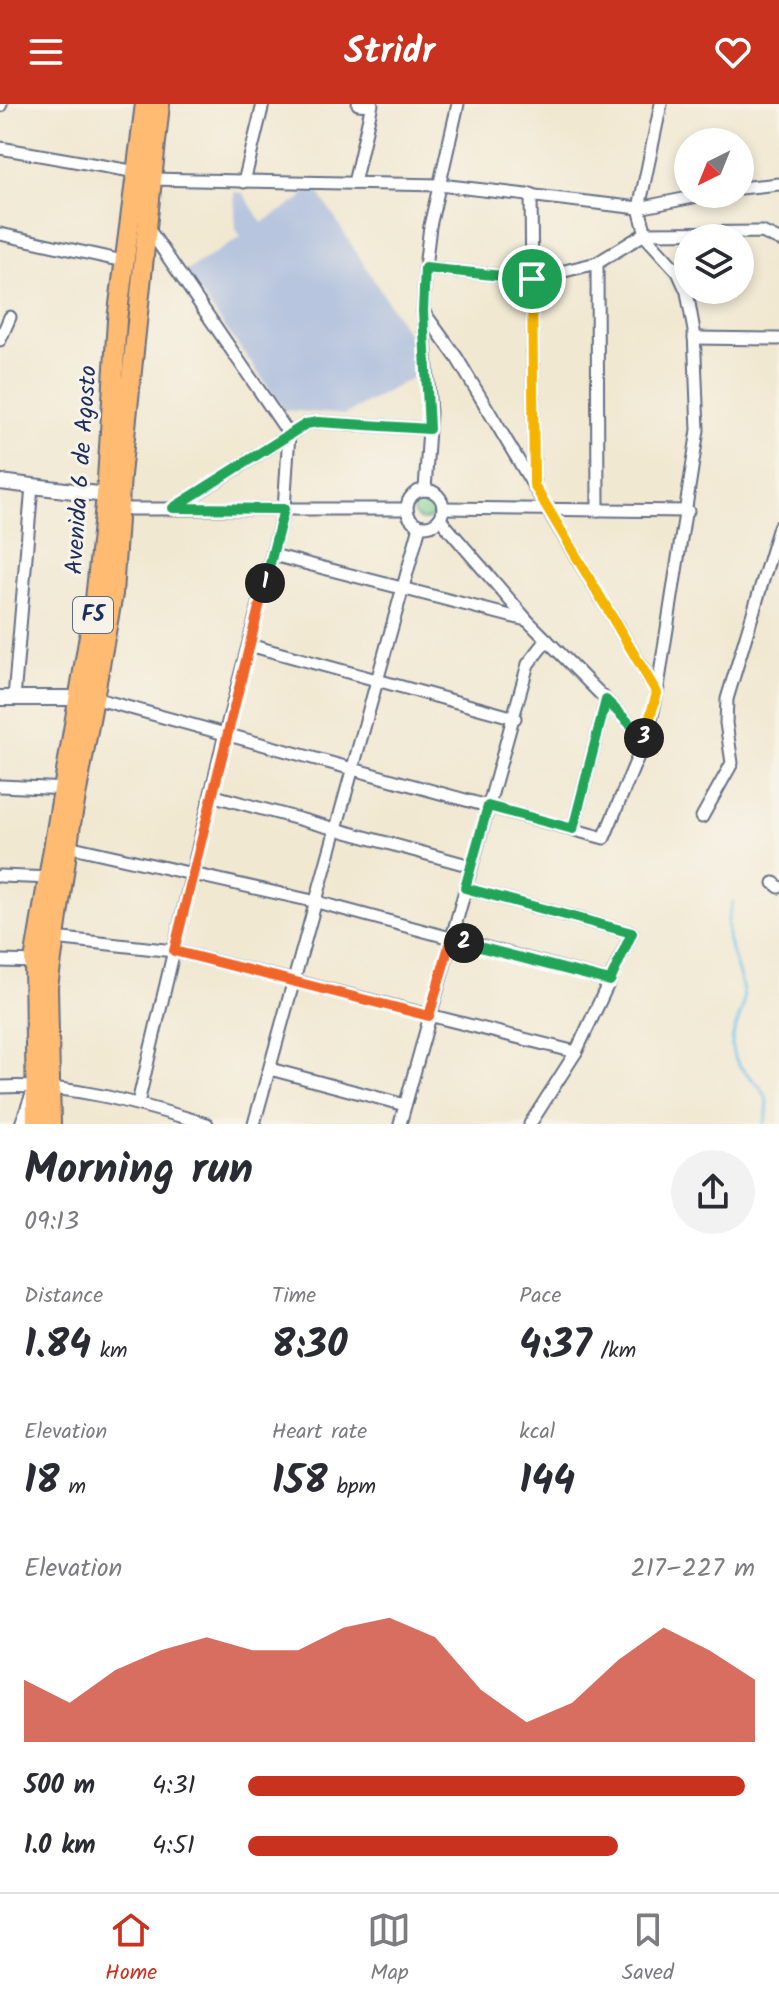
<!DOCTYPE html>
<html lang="en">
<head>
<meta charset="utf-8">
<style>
  body { margin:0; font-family:Kalam,sans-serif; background:#f2f2f3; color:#2b2b33; height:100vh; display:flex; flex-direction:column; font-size:30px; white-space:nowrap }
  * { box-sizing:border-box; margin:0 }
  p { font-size:26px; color:#7c7c81 }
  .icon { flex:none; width:44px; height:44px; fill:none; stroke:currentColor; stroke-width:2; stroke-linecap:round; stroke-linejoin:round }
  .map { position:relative; height:1020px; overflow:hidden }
  .side { display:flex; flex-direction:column; background:#fff; flex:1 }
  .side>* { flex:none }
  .needle { width:52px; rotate:223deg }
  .fabs { position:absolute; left:674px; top:24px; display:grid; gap:16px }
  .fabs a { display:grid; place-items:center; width:80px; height:80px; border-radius:50%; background:#fff; box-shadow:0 4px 12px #0003; font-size:40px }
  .pin { position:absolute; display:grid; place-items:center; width:68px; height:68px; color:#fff; margin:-34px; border:4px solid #fff; border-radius:50%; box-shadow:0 2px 8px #0007 }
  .km { position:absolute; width:40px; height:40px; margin:-20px; border-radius:50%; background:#222; color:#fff; font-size:22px; line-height:40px; text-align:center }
  .round { display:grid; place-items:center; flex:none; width:84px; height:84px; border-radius:42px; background:#f2f2f3 }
  .headline { display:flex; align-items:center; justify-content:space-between; height:136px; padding:0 24px }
  h1 { font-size:44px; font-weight:700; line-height:60px }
  .figures { display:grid; grid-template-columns:repeat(3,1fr); gap:12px; height:136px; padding:8px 24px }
  .figures div { display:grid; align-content:center }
  .figures b { font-size:40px; font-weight:700 }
  .figures small { font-size:22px; font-weight:400 }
  .figures p { font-size:22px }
  .chart { height:224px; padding:16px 24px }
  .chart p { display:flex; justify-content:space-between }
  .chart svg { width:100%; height:144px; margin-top:8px; fill:#c8321e; opacity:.7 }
  ul { padding:0 24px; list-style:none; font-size:26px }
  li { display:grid; grid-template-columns:128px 96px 1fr; align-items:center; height:60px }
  li i { height:20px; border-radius:10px; background:#c8321e }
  header { display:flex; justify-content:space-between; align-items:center; height:104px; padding:0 24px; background:#c8321e; color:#fff; font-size:36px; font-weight:700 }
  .menu { display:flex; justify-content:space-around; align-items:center; height:112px; border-top:2px solid #e1e1e2; background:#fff; font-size:22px; color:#7c7c81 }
  .menu a { display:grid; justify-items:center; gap:4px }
  .menu .selected { color:#c8321e }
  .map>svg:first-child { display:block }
  .industrial { fill:#b7c5de }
  .green { fill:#7bce90; stroke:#4b7e77; stroke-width:2 }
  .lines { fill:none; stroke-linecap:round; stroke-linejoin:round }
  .stream { stroke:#6cc1e9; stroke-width:3 }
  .minor-casing { stroke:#667086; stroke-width:15 }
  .tertiary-casing { stroke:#667086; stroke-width:18 }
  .trunk-casing { stroke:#667086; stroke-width:22 }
  .minor { stroke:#fff; stroke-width:11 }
  .tertiary { stroke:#fff; stroke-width:14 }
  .trunk { stroke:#ffbb71; stroke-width:18 }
  .split-1-casing { stroke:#fff; stroke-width:16 }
  .split-2-casing { stroke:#fff; stroke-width:16 }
  .split-3-casing { stroke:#fff; stroke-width:16 }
  .split-4-casing { stroke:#fff; stroke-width:16 }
  .split-1 { stroke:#22a559; stroke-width:10 }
  .split-2 { stroke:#f0652b; stroke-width:10 }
  .split-3 { stroke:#22a559; stroke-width:10 }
  .split-4 { stroke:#f5b400; stroke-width:10 }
  .labels { text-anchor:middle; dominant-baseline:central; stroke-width:6; stroke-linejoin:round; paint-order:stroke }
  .shield { fill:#f7f3e8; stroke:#5d6a87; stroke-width:2 }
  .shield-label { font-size:22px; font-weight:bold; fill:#1b2f5e }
  .street-label { font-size:24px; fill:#1b2f5e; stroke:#f7f3e8 }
</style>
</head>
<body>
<header><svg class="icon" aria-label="menu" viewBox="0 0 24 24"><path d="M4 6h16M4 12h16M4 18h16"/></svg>Stridr<svg class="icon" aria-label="heart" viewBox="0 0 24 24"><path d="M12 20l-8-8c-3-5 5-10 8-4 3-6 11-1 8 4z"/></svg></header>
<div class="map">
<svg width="779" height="1020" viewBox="0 0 779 1020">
  <rect width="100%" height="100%" fill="#f7f3e8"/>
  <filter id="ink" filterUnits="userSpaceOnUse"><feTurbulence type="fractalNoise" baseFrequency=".0125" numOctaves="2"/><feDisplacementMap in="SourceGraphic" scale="16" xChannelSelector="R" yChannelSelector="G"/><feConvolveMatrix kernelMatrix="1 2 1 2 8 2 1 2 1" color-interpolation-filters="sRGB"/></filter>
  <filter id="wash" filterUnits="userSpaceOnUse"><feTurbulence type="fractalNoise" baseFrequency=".006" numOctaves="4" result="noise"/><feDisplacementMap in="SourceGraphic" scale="32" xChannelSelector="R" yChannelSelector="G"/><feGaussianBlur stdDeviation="1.8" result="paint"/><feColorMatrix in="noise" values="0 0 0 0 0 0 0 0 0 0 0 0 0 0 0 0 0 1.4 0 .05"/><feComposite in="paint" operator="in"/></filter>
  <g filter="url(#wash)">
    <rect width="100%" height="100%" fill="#f1e8d1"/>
    <path class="industrial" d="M234 88 243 89 262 119 302 94V89H319L420 249 417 271 345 311 285 306 185 168 241 133 236 125Z"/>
    <circle class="green" cx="424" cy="405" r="11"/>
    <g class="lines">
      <path class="stream" d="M733 798C718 833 738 855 743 888 747 909 727 929 733 949 742 978 779 979 764 1020"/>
    </g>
  </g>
  <g filter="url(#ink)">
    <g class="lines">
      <g class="minor-casing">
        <g id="minor">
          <path d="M358 0 371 1"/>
          <path d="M0 2 1 0"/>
          <path d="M0 44 137 68 150 75 440 81 639 104 708 90"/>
          <path d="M244 78 263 0"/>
          <path d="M354 79 372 0"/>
          <path d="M740 84 779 80"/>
          <path d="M531 90 534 378"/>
          <path d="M0 130 123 157"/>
          <path d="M425 164 532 175 597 159"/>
          <path d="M423 207 457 254 657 588"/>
          <path d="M694 234 779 235"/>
          <path d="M0 236 10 213"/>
          <path d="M425 386 430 309 423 207 425 164 430 122 458 0"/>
          <circle cx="425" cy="404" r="18"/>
          <path d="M174 404 306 320 318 318 429 325"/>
          <path d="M443 404 688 407"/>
          <path d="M115 405H407"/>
          <path d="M598 406 597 159 646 129 762 128 779 136"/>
          <path d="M440 415 527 516 645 635"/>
          <path d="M273 451 526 516"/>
          <path d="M249 541 515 614"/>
          <path d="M14 594 32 382"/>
          <path d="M94 594 604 734 649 626 657 589 698 326 694 227 687 188 678 168 647 134 639 104 661 0"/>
          <path d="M0 682 69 685"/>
          <path d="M211 691 471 762"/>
          <path d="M702 713 732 659 726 619 727 595 779 423"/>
          <path d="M573 725 606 596"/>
          <path d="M68 742 317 798 610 877"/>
          <path d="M0 772 54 774"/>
          <path d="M774 779 779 783"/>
          <path d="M465 784 632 829 576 948 530 1020"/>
          <path d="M54 834 174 847 576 948"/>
          <path d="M0 857 39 858"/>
          <path d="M270 965 405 1001"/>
          <path d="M0 983C72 979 139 1000 207 1020"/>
          <path d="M138 999 225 630 284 405 289 330 148 124"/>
          <path d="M21 1020 32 990"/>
          <path d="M254 1020 420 422"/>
          <path d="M400 1020 528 560 547 536"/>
        </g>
      </g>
      <g class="tertiary-casing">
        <g id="tertiary">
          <path d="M0 378 106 391"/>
          <path d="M0 594H86"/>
        </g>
      </g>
      <g class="trunk-casing">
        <g id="trunk">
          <path d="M36 1020 34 857 95 496 106 391 117 216 145 0"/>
          <path d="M51 1020 48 883 71 720 113 490 121 371 160 0"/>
        </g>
      </g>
      <use href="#minor" class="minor"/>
      <use href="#tertiary" class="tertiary"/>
      <use href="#trunk" class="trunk"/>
    </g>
  </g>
  <g class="lines" filter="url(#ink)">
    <g class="split-1-casing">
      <path id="split-1" d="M265 479 284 405 173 404 306 320 318 318 429 325 423 207 425 164 532 175"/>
    </g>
    <g class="split-2-casing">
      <path id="split-2" d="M265 479 174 847 429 912 451 835 464 839"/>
    </g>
    <g class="split-3-casing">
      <path id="split-3" d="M464 839 610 877 632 829 465 784 488 702 573 725 606 596 644 634"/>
    </g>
    <g class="split-4-casing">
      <path id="split-4" d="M532 175 534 381 657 589 644 634"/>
    </g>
    <use href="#split-1" class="split-1"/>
    <use href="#split-2" class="split-2"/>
    <use href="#split-3" class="split-3"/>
    <use href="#split-4" class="split-4"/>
  </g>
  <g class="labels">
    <rect class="shield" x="73" y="493" width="40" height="36" rx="6"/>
    <g class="shield-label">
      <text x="93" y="511">F5</text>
    </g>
    <g class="street-label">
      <text transform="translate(82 366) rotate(-86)">Avenida 6 de Agosto</text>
    </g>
  </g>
</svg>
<div class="fabs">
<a><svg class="needle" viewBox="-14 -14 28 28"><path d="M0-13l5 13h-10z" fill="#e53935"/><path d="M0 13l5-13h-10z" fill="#7c7c81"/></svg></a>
<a><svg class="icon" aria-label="layers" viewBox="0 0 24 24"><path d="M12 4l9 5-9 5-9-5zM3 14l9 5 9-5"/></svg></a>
</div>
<div class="pin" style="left:532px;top:175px;background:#1e9e55"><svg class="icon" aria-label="arrive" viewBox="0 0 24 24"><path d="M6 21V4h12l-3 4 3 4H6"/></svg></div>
<b class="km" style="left:265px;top:479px">1</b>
<b class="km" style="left:464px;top:839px">2</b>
<b class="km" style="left:644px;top:634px">3</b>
</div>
<section class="side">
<div class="headline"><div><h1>Morning run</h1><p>09:13</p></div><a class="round"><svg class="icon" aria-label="share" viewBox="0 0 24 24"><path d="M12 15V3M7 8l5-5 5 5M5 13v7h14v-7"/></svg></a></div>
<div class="figures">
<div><p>Distance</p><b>1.84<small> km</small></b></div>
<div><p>Time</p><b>8:30</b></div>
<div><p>Pace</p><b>4:37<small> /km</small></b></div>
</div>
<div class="figures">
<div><p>Elevation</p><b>18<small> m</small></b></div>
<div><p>Heart rate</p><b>158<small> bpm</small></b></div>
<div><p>kcal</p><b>144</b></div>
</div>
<div class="chart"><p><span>Elevation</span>217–227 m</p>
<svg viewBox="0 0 160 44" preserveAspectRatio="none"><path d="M0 44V25L10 32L20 22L30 16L40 12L50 16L60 16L70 9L80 6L90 12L100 28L110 38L120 32L130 19L140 9L150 16L160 25V44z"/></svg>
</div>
<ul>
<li><b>500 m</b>4:31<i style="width:98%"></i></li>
<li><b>1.0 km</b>4:51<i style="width:73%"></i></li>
</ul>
</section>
<nav class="menu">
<a class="selected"><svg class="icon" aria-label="home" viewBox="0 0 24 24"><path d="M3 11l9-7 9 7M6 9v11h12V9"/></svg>Home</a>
<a><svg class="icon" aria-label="map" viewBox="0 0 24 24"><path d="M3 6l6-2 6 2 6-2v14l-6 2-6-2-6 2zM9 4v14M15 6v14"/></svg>Map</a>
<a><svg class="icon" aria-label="saved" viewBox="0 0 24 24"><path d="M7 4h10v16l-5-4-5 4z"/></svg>Saved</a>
</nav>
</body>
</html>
